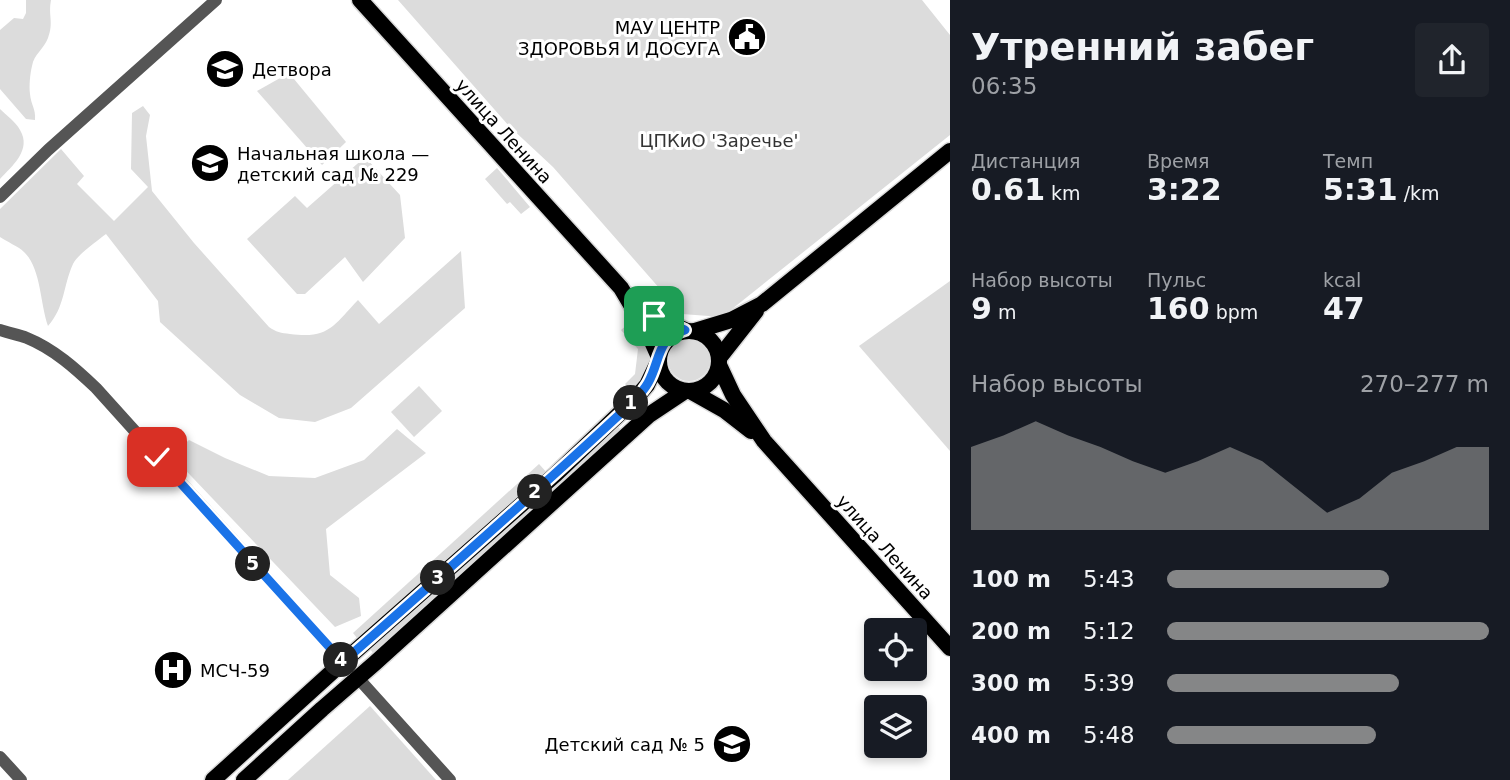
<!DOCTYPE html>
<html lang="ru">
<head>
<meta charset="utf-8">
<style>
  body { margin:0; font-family:"DejaVu Sans",sans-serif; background:#20242c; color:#f1f3f6; height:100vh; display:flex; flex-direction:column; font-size:26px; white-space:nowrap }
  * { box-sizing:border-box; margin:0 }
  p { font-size:23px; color:#9ea1a6 }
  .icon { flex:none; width:38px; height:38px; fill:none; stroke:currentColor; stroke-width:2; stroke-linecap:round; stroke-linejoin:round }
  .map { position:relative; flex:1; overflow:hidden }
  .details { display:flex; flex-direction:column; background:#171b24; width:560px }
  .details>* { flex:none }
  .buttons { position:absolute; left:864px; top:618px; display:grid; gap:14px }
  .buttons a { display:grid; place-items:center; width:63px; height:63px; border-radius:7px; background:#171b24; box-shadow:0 4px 10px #0003; font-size:35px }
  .pin { position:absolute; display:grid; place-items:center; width:60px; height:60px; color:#fff; margin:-30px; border-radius:14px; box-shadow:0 4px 10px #0006 }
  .km { position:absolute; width:35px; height:35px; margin:-18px; border-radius:50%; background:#222; color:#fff; font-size:19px; line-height:35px; text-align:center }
  .round { display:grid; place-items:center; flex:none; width:74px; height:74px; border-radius:7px; background:#20242c }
  .headline { display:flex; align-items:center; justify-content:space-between; height:119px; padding:0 21px }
  h1 { font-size:38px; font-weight:800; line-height:52px }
  .stats { display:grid; grid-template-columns:repeat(3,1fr); gap:10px; height:119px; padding:7px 21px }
  .stats div { display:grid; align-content:center }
  .stats b { font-size:30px; font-weight:800 }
  .stats small { font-size:19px; font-weight:400 }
  .stats p { font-size:19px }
  .chart { height:196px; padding:14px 21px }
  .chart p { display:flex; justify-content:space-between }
  .chart svg { width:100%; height:126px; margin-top:7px; fill:#858687; opacity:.7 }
  ul { padding:0 21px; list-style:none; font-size:23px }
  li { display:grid; grid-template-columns:112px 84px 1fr; align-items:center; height:52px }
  li i { height:18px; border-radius:9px; background:#858687 }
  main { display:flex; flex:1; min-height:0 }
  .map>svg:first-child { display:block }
  .green { fill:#dcdcdc }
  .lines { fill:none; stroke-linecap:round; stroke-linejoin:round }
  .major-casing { stroke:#dbdbdb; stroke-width:19 }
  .minor { stroke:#555; stroke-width:12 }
  .major { stroke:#000; stroke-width:16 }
  .route-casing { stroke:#fff; stroke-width:14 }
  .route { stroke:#1a73e8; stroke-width:9 }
  .labels { text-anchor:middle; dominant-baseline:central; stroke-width:6; stroke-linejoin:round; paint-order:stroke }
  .poi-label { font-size:18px; fill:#000; stroke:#fff; text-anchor:start }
  .street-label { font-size:18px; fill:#000; stroke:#fff }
  .park-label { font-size:18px; fill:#333; stroke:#fff }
</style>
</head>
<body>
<main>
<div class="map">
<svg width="950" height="780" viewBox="0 0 950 780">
  <rect width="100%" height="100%" fill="#fff"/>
  <g class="green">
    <path d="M26 0H51C48 16 54 22 48 38 44 49 34 54 32 66 30 74 29 86 30 94 31 105 36 109 35 120L26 119 0 89V30L14 18 23 19 26 13Z"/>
    <path d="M398 0H922L950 35V135L722 317 682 314 553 167 509 126Z"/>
    <path d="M289 73 346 142 322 165 257 91Z"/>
    <path d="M143 106 150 115 146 136 152 191 194 243 269 327C276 332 281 333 290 334 329 339 333 326 358 300L379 324 461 251 465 308 351 408 315 422 279 418 240 395 160 322 158 301 106 234C97 241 77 255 73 264 63 286 65 307 48 326 40 303 41 268 24 252 18 246 7 242 0 237V209L61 149 84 176 77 184 114 221 148 187 131 169 132 113Z"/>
    <path d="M0 109C6 115 16 122 20 130 32 150 12 166 0 179Z"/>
    <path d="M365 157 400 195 405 238 363 282 345 257 305 294H297L247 239 295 196 307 208Z"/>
    <path d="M497 168 530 207 521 214 510 202 507 204 485 179Z"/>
    <path d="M950 281V451L859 346Z"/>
    <path d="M635 318C643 335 655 353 647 373 644 379 637 386 633 392L625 384 635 374 638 349 621 330Z"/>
    <circle cx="689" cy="360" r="21"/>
    <path d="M419 386 442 411 414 437 391 412Z"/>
    <path d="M616 425 622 431 374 654 369 648Z"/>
    <path d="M397 429 426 453 326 529 330 575 359 598 361 616 335 627 172 456 189 440 225 458 269 476 315 478 364 460Z"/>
    <path d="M539 464 549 475 361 643 353 633Z"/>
    <path d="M370 706 436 780H288Z"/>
  </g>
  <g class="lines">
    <g class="major-casing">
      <g id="major">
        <path d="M360 0 621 288 649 335 658 355"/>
        <path d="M631 296 654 316 685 330"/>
        <circle cx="689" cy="361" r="30"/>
        <path d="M695 331 731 320 762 304 950 151"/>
        <path d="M719 358 756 311"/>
        <path d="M719 365 733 395 764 441 950 648"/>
        <path d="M692 392 724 410 751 431"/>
        <path d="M213 780 343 662 556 474 635 399 647 385 658 362"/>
        <path d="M244 780 322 709 375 663 649 415 685 391"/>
      </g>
    </g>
    <g class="minor">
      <path d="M0 197 48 150 216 0"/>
      <path d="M0 330C9 333 19 335 27 338 54 349 76 369 96 388L343 662"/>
      <path d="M358 678 450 780"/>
      <path d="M0 757 21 780"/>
    </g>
    <use href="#major" class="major"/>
  </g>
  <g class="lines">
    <g class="route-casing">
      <path id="route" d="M157 457 343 662C436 580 529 499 620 414 630 405 641 395 648 383 661 360 656 338 685 330L654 316"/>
    </g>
    <use href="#route" class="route"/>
  </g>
  <defs>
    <g id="civic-disc" transform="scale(2.0125)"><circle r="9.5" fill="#000" stroke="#fff"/><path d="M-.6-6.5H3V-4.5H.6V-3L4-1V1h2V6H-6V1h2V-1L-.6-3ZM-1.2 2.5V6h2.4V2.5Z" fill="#fff"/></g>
    <g id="school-disc" transform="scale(2.0125)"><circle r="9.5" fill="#000" stroke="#fff"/><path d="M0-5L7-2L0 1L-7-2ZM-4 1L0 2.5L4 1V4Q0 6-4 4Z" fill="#fff"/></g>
    <g id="hospital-disc" transform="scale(2.0125)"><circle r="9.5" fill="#000" stroke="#fff"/><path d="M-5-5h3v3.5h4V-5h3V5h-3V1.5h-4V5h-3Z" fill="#fff"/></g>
  </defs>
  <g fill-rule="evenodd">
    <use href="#civic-disc" x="747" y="37"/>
    <use href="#school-disc" x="225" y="69"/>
    <use href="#school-disc" x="210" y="163"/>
    <use href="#hospital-disc" x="173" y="670"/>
    <use href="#school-disc" x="732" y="744"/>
  </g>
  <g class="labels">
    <g class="poi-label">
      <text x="720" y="27" text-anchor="end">МАУ ЦЕНТР<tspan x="720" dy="21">ЗДОРОВЬЯ И ДОСУГА</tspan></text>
      <text x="252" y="69">Детвора</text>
      <text x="237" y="153">Начальная школа —<tspan x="237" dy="21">детский сад № 229</tspan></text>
      <text x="200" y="670">МСЧ-59</text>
      <text x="705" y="744" text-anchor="end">Детский сад № 5</text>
    </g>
    <g class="street-label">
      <text transform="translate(504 131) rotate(48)">улица Ленина</text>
      <text transform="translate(885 547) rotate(48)">улица Ленина</text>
    </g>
    <g class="park-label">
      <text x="719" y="140">ЦПКиО 'Заречье'</text>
    </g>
  </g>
</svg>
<div class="buttons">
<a><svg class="icon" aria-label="locate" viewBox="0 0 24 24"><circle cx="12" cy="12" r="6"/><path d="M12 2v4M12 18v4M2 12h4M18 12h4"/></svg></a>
<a><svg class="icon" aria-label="layers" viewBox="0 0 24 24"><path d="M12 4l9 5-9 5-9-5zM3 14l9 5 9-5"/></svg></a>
</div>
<div class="pin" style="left:654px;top:316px;background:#1e9e55"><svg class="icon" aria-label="arrive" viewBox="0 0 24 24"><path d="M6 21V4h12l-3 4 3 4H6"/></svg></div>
<div class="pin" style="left:157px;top:457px;background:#d93025"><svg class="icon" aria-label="check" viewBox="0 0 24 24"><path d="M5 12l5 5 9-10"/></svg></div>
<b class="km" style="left:631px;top:403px">1</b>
<b class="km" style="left:535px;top:492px">2</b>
<b class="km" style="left:438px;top:578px">3</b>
<b class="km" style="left:341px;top:660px">4</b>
<b class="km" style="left:253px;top:564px">5</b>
</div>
<section class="details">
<div class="headline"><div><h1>Утренний забег</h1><p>06:35</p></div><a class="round"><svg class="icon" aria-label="share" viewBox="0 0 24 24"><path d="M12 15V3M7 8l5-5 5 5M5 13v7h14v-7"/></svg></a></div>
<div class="stats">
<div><p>Дистанция</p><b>0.61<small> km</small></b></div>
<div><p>Время</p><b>3:22</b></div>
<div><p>Темп</p><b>5:31<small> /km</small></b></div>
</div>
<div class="stats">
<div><p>Набор высоты</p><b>9<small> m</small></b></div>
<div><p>Пульс</p><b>160<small> bpm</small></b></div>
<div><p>kcal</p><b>47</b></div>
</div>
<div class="chart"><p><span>Набор высоты</span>270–277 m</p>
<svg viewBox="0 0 160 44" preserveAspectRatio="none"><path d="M0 44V15L10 11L20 6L30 11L40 15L50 20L60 24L70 20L80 15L90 20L100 29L110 38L120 33L130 24L140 20L150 15L160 15V44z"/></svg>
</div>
<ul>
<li><b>100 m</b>5:43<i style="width:69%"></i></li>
<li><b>200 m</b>5:12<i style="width:100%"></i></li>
<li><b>300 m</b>5:39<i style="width:72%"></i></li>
<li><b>400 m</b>5:48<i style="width:65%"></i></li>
</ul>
</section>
</main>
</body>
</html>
